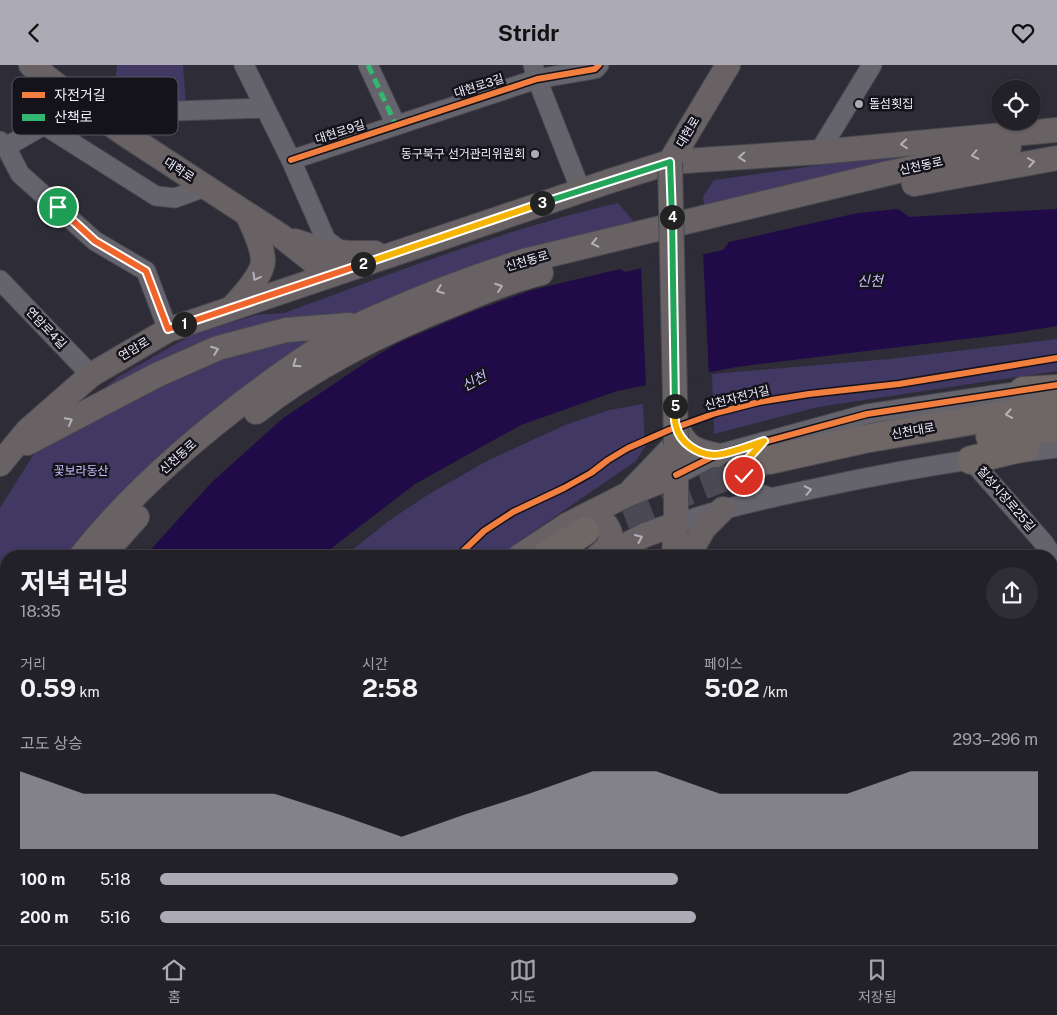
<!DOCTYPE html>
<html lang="ko">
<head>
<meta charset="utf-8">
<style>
  body { margin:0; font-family:"Public Sans","Noto Sans KR",sans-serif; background:#2e2e34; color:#f1f3f6; height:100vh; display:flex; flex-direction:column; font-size:19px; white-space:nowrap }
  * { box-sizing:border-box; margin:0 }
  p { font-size:16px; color:#a2a3a8 }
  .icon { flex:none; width:28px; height:28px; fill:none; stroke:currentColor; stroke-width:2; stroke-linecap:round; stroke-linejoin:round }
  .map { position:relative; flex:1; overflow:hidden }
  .panel { position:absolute; left:0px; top:485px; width:1058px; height:395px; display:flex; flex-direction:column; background:#222128; border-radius:20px 20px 0 0; box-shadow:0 1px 4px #0004,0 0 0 1px #3f3e45 }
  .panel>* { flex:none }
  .buttons { position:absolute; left:991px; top:15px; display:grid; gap:10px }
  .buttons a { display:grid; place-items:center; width:50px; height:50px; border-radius:50%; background:#222128; box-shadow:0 1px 4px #0004,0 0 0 1px #3f3e45; font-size:25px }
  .pin { position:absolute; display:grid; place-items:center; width:42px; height:42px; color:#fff; margin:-21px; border:2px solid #fff; border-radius:50%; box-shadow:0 1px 5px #0007 }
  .km { position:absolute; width:25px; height:25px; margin:-12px; border-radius:50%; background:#222; color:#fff; font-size:14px; line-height:25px; text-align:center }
  .round { display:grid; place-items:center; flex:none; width:52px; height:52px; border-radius:26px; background:#2e2e34 }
  .head { display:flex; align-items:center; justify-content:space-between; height:85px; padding:0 20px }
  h1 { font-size:28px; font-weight:700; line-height:38px }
  .stats { display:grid; grid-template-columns:repeat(3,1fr); gap:8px; height:85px; padding:5px 20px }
  .stats div { display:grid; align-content:center }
  .stats b { font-size:25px; font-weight:700 }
  .stats small { font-size:14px; font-weight:400 }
  .stats p { font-size:14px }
  .chart { height:140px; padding:10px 20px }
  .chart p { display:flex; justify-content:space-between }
  .chart svg { width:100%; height:90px; margin-top:5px; fill:#acabb5; opacity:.7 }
  ul { padding:0 20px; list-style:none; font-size:16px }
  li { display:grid; grid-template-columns:80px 60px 1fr; align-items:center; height:38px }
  li i { height:12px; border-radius:6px; background:#acabb5 }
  header { display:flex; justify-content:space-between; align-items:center; height:65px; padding:0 20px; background:#acabb5; color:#111; font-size:22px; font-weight:700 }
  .tab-bar { display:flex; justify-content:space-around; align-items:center; height:70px; border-top:1px solid #3f3e45; background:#222128; font-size:14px; color:#a2a3a8 }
  .tab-bar a { display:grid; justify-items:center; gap:2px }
  .tab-bar .selected { color:#acabb5 }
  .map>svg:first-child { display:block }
  .green { fill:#413864 }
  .water { fill:#200a47 }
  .pier { fill:#2e2c36 }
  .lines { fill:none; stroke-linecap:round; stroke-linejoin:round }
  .highway-tunnel { stroke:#4b4953; stroke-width:28; stroke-dasharray:28 14; stroke-linecap:butt }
  .minor-casing { stroke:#4a4951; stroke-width:21 }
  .major-casing { stroke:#4a4951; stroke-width:26 }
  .highway-casing { stroke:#4a4951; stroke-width:30 }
  .minor { stroke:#65636c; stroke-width:19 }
  .major { stroke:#686265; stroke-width:24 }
  .highway { stroke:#6f6666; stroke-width:28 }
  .major-bridge-casing { stroke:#4a4951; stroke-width:26; stroke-linecap:butt }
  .major-bridge { stroke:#686265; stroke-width:24 }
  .quiet { stroke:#33b770; stroke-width:5; stroke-dasharray:10 5; stroke-linecap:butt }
  .cycleway-casing { stroke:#14121a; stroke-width:9 }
  .cycleway { stroke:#f27e40; stroke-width:6 }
  .oneway { stroke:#b3b0b7 }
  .oneway2 { stroke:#b6b1b7 }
  .oneway3 { stroke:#b1b0ba }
  .split-1-casing { stroke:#fff; stroke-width:10 }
  .split-2-casing { stroke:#fff; stroke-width:10 }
  .split-3-casing { stroke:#fff; stroke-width:10 }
  .split-4-casing { stroke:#fff; stroke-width:10 }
  .split-5-casing { stroke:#fff; stroke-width:10 }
  .split-6-casing { stroke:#fff; stroke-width:10 }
  .split-1 { stroke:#f0652b; stroke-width:6 }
  .split-2 { stroke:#f0652b; stroke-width:6 }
  .split-3 { stroke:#f5b400; stroke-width:6 }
  .split-4 { stroke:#22a559; stroke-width:6 }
  .split-5 { stroke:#22a559; stroke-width:6 }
  .split-6 { stroke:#f5b400; stroke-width:6 }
  .poi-dot { fill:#acabb5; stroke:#14121a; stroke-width:2 }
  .labels { text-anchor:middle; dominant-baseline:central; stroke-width:5; stroke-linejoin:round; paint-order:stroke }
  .street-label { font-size:12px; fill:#f0effa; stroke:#14121a }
  .poi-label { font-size:12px; fill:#f0effa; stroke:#14121a; text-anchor:start }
  .park-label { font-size:12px; fill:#c8bffb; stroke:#14121a }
  .water-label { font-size:14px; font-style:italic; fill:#cbc2fe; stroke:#14121a }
  .key { fill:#14121a; stroke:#56545d; stroke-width:1 }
  .key-label { font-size:14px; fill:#f0effa }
</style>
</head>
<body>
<header><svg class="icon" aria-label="back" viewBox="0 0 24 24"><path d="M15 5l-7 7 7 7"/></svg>Stridr<svg class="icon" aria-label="heart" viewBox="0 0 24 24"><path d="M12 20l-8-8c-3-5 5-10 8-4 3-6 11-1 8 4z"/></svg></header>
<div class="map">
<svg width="1057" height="880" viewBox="0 0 1057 880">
  <rect width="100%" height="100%" fill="#2e2c36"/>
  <g class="green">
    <path d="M117 0H183L186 41 147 44 115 16Z"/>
    <path d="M1006 74 705 144 703 132 714 115Z"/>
    <path d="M618 138 636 159 362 250 98 458 69 491H6V581L0 594V443L44 373 118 312 193 269 256 250 284 248C394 208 504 164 618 138Z"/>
    <path d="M1057 274V306L818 342 714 369 712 309 889 294Z"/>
    <path d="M643 339 645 382 636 396 518 477 501 491H345L387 457 429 429 487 396 565 360 609 345Z"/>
    <path d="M116 874H192L190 880H114Z"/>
  </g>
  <g class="water">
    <path d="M898 144 909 152 1057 144V261L1014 268 736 302 617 326 521 360 415 419 333 482 324 491H145L212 417 282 354 371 294 400 277 469 248 532 225 620 204 625 207 723 185 729 177 858 148Z"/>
    <path d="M6 749V874H107L105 880H0V765Z"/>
  </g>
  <path class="pier" d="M703 187 709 310 646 323 641 201Z"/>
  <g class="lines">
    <g class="highway-tunnel">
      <path d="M585 466 769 395"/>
      <path d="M221 880 224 874"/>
    </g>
    <g class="minor-casing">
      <g id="minor">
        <path d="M244 0 291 95 326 175 344 188"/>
        <path d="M368 0 396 60"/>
        <path d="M533 0 537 14 581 126"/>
        <path d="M147 47 265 43"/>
        <path d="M0 76 6 82 20 109 95 176 146 206 168 265"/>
        <path d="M6 82 44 60 156 131 175 133 205 122"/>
        <path d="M819 87 872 0"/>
        <path d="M291 95 537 14 595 4 599 0"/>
        <path d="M0 215 91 310"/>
        <path d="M763 377 746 396 744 411 753 426 771 433"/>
        <path d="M1012 389 1057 383"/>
        <path d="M971 395 1044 478 1057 498"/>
        <path d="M676 410 716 390 867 349 1034 324"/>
        <path d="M676 459C722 443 769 433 817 423 872 411 927 401 983 393"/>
        <path d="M1051 619 1057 611"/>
        <path d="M1051 785 1057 811"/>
        <path d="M160 880 161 874"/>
        <path d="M273 880 276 874"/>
        <path d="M1019 880 1023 874"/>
      </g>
    </g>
    <g class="major-casing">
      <g id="major">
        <path d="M31 0 72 32 126 70 281 171 314 197 321 213"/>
        <path d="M670 97 728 0"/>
        <path d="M914 119 1057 93"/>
        <path d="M295 176 325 186 350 188H375"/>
        <path d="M232 243C242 231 263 211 263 195 262 179 254 164 248 151"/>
        <path d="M256 347C317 299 387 265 459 237 485 226 513 215 541 208"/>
        <path d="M676 360C685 381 693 386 716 390"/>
        <path d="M27 378 157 310 218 283 286 265 349 260 352 263"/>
        <path d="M0 399 28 365 91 310 168 265 610 116 670 97 819 87 1057 65"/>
        <path d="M632 425 676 379"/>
        <path d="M583 452C587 452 592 452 596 453 606 456 614 469 609 479 607 484 602 488 598 491"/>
        <path d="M81 491C135 423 205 364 276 313 300 296 325 278 352 264 362 258 375 253 386 248 431 228 477 211 524 196L889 108 1009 82"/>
        <path d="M102 491 137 452"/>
        <path d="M520 491 567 460 626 430 676 410"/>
        <path d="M605 491 645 470 676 459"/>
        <path d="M674 491 676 459V379"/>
        <path d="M688 491 704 463 723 444"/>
        <path d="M0 608 6 597"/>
        <path d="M0 641 6 629"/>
        <path d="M0 772H6"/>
        <path d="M661 874 700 880"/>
        <path d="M612 880 614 874"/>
      </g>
    </g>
    <g class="highway-casing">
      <g id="highway">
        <path d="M1023 326 1057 324"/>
        <path d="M990 371 1057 362"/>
        <path d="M769 395 864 374 1057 341"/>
        <path d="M971 395 1025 382"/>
        <path d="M546 491 585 466"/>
        <path d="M249 879 254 874"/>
        <path d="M195 880 198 874"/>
      </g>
    </g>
    <use href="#minor" class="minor"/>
    <use href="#major" class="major"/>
    <use href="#highway" class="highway"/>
    <g class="major-bridge-casing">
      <path id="major-bridge" d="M670 97 676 379"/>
    </g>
    <use href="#major-bridge" class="major-bridge"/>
    <path class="quiet" d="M368 0 396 60"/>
    <g class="cycleway-casing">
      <g id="cycleway">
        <path d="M291 95 537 14 595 4 599 0"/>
        <path d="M676 410 716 390 867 349 1057 320"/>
        <path d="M458 491 484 466 513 447 564 423 591 408 608 395 628 383 669 365 716 348 759 337 809 329 899 319 1057 293"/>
      </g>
    </g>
    <use href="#cycleway" class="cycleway"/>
  </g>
  <defs><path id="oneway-chevron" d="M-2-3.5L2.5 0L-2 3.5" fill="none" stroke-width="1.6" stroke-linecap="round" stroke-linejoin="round" transform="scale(1.25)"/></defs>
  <g class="oneway">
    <use href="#oneway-chevron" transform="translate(904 79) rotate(175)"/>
    <use href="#oneway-chevron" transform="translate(975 90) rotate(168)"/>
    <use href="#oneway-chevron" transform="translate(742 92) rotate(176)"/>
    <use href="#oneway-chevron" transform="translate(1031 97) rotate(-9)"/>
    <use href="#oneway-chevron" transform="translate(595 178) rotate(167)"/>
    <use href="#oneway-chevron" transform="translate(256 212) rotate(119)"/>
    <use href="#oneway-chevron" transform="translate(499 222) rotate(-20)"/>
    <use href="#oneway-chevron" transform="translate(440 225) rotate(159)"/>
    <use href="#oneway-chevron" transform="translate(215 285) rotate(-21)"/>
    <use href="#oneway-chevron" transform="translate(296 299) rotate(145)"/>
    <use href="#oneway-chevron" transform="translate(69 356) rotate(-28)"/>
    <use href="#oneway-chevron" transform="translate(639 473) rotate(-24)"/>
  </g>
  <use class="oneway2" href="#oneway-chevron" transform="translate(1009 349) rotate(170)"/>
  <use class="oneway3" href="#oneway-chevron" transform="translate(808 425) rotate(-12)"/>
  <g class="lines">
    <g class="split-1-casing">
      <path id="split-1" d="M58 142 95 176 146 206 168 264 184 259"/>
    </g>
    <g class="split-2-casing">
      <path id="split-2" d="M184 259 363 199"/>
    </g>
    <g class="split-3-casing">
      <path id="split-3" d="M363 199 542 138"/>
    </g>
    <g class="split-4-casing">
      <path id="split-4" d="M542 138 670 97 672 152"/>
    </g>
    <g class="split-5-casing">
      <path id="split-5" d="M672 152 675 341"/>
    </g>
    <g class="split-6-casing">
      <path id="split-6" d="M675 341C675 347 674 355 676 361 680 378 697 389 714 390 726 390 752 380 764 376L746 396 744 411"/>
    </g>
    <use href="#split-1" class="split-1"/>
    <use href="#split-2" class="split-2"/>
    <use href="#split-3" class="split-3"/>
    <use href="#split-4" class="split-4"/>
    <use href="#split-5" class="split-5"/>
    <use href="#split-6" class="split-6"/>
  </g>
  <g class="poi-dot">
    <circle cx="859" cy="39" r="5"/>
    <circle cx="535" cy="89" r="5"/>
  </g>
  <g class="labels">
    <g class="street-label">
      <text transform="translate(479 21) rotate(-18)">대현로3길</text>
      <text transform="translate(340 67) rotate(-18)">대현로9길</text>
      <text transform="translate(688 67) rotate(-59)">대현로</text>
      <text transform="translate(921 101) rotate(-12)">신천동로</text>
      <text transform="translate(179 105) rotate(33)">대학로</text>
      <text transform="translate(527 196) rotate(-16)">신천동로</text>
      <text transform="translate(46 263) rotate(46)">연암로4길</text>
      <text transform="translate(134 284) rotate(-31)">연암로</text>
      <text transform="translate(737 333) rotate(-14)">신천자전거길</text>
      <text transform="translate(913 366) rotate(-10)">신천대로</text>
      <text transform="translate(178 392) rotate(-42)">신천동로</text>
      <text transform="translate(1006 434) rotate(49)">칠성시장로25길</text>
    </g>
    <g class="poi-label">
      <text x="869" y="39">돌섬횟집</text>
      <text x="525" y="89" text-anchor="end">동구북구 선거관리위원회</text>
    </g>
    <g class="park-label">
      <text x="81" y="406">꽃보라동산</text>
    </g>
    <g class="water-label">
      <text x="870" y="216">신천</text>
      <text transform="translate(474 316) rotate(-28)">신천</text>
    </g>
  </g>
  <rect x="12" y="12" width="166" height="58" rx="8" class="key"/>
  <rect x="22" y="27" width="23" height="6" fill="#f27e40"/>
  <rect x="22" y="49" width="23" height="7" fill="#33b770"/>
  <g class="key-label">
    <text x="54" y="35">자전거길</text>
    <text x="54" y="57">산책로</text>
  </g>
</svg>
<div class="buttons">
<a><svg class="icon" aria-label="locate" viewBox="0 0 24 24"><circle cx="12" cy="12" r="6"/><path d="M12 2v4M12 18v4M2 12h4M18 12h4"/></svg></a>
</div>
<div class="pin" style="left:58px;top:142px;background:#1e9e55"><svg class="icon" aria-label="arrive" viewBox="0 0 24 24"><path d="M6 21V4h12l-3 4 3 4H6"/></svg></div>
<div class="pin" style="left:744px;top:411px;background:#d93025"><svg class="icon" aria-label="check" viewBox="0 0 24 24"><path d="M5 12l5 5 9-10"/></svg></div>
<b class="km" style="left:184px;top:259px">1</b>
<b class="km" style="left:363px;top:199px">2</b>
<b class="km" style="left:542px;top:138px">3</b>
<b class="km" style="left:672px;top:152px">4</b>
<b class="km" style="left:675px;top:341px">5</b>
<section class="panel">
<div class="head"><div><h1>저녁 러닝</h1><p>18:35</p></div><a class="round"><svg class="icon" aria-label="share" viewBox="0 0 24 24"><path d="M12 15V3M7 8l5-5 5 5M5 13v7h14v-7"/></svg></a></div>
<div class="stats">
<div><p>거리</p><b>0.59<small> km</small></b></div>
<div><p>시간</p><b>2:58</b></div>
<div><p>페이스</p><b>5:02<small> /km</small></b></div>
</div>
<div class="chart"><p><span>고도 상승</span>293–296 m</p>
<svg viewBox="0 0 160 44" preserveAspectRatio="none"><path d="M0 44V6L10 17L20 17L30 17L40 17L50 27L60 38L70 27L80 17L90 6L100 6L110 17L120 17L130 17L140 6L150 6L160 6V44z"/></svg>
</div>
<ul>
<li><b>100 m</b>5:18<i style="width:59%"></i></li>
<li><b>200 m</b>5:16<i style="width:61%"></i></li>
</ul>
</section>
</div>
<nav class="tab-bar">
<a class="selected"><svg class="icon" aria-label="home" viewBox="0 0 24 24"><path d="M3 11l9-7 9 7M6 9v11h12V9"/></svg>홈</a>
<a><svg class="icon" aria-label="map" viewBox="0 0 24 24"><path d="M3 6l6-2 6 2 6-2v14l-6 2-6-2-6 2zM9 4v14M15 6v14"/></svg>지도</a>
<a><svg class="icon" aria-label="saved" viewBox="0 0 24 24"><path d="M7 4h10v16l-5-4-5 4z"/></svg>저장됨</a>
</nav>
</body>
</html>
